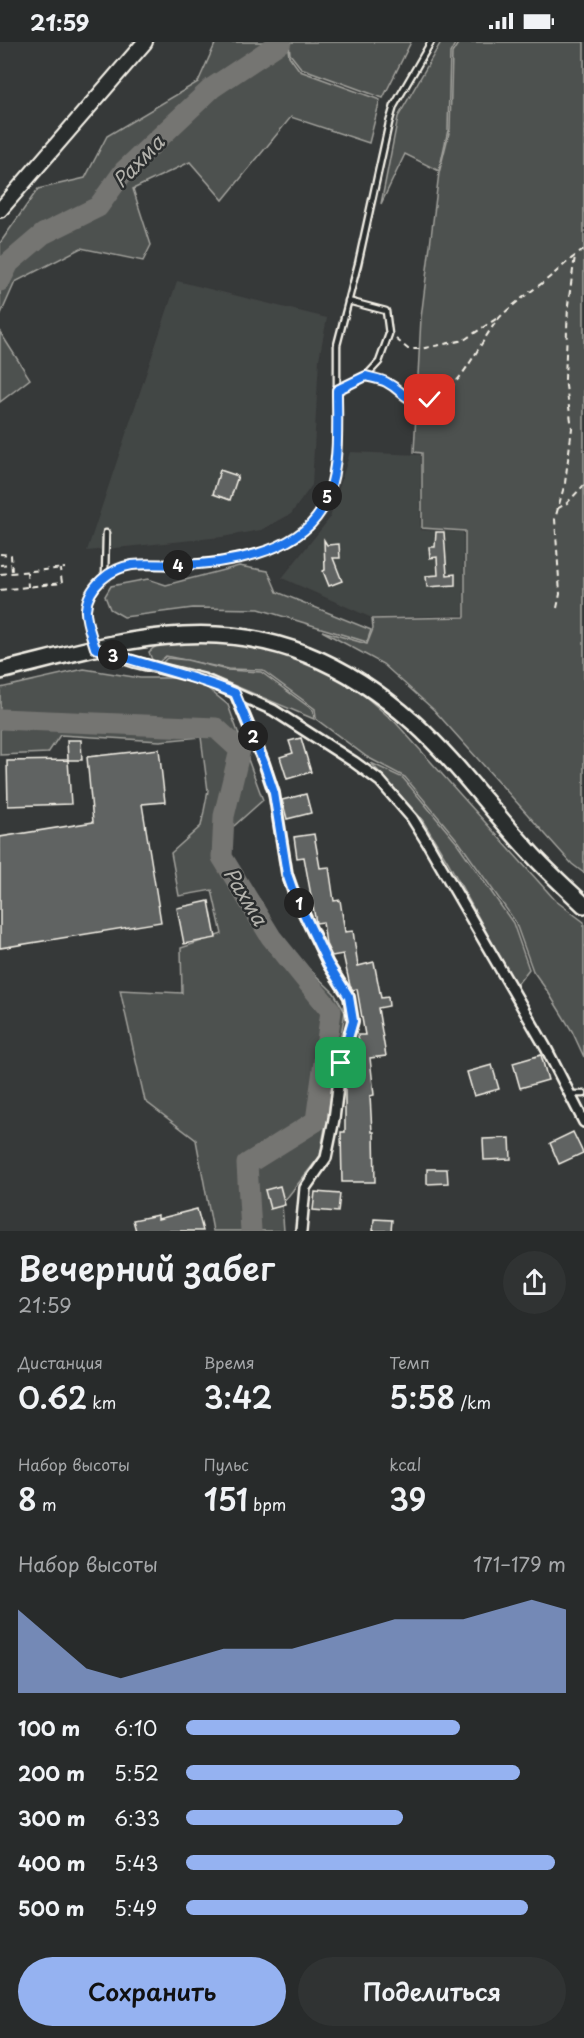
<!DOCTYPE html>
<html lang="ru">
<head>
<meta charset="utf-8">
<style>
  body { margin:0; font-family:"Playpen Sans",sans-serif; background:#303333; color:#f1f3f6; height:100vh; display:flex; flex-direction:column; font-size:22px; white-space:nowrap }
  * { box-sizing:border-box; margin:0 }
  p { font-size:20px; color:#a5a7a9 }
  .icon { flex:none; width:33px; height:33px; fill:none; stroke:currentColor; stroke-width:2; stroke-linecap:round; stroke-linejoin:round }
  .map { position:relative; height:1189px; overflow:hidden }
  .side { display:flex; flex-direction:column; background:#282b2b; flex:1 }
  .side>* { flex:none }
  .pin { position:absolute; display:grid; place-items:center; width:51px; height:51px; color:#fff; margin:-26px; border-radius:12px; box-shadow:0 3px 9px #0006 }
  .km { position:absolute; width:30px; height:30px; margin:-15px; border-radius:50%; background:#222; color:#fff; font-size:16px; line-height:30px; text-align:center }
  .round { display:grid; place-items:center; flex:none; width:63px; height:63px; border-radius:32px; background:#303333 }
  .overview { display:flex; align-items:center; justify-content:space-between; height:102px; padding:0 18px }
  h1 { font-size:33px; font-weight:600; line-height:45px }
  .stats { display:grid; grid-template-columns:repeat(3,1fr); gap:9px; height:102px; padding:6px 18px }
  .stats div { display:grid; align-content:center }
  .stats b { font-size:30px; font-weight:600 }
  .stats small { font-size:16px; font-weight:400 }
  .stats p { font-size:16px }
  .chart { height:168px; padding:12px 18px }
  .chart p { display:flex; justify-content:space-between }
  .chart svg { width:100%; height:108px; margin-top:6px; fill:#95b2f1; opacity:.7 }
  .cta { display:flex; gap:12px; margin-top:auto; padding:12px 18px }
  .cta a { flex:1; height:69px; border-radius:36px; background:#95b2f1; color:#111; font-size:24px; font-weight:600; line-height:69px; text-align:center }
  .cta a+a { background:#303333; color:#f1f3f6 }
  ul { padding:0 18px; list-style:none; font-size:20px }
  li { display:grid; grid-template-columns:96px 72px 1fr; align-items:center; height:45px }
  li i { height:15px; border-radius:8px; background:#95b2f1 }
  .status { display:flex; justify-content:space-between; align-items:center; height:42px; padding:0 30px; background:#282b2b; direction:ltr }
  .status svg { height:16px; fill:currentColor }
  .map>svg:first-child { display:block }
  .built { fill:#434645 }
  .green { fill:#4e514f; stroke:#a1a19c; stroke-width:1.5 }
  .lines { fill:none; stroke-linecap:round; stroke-linejoin:round }
  .river { stroke:#757572; stroke-width:21 }
  .building { fill:#616362; stroke:#f4f1e8; stroke-width:1.5 }
  .lane-casing { stroke:#f4f1e8; stroke-width:9 }
  .street-casing { stroke:#f4f1e8; stroke-width:14 }
  .secondary-casing { stroke:#f4f1e8; stroke-width:18 }
  .primary-casing { stroke:#f4f1e8; stroke-width:20 }
  .path { stroke:#f4f1e8; stroke-width:2; stroke-dasharray:6 4.5; stroke-linecap:butt }
  .lane { stroke:#2a2d2e; stroke-width:4.5 }
  .street { stroke:#2a2d2e; stroke-width:9 }
  .secondary { stroke:#2a2d2e; stroke-width:14 }
  .primary { stroke:#2a2d2e; stroke-width:15 }
  .route-casing { stroke:#fff; stroke-width:12 }
  .route { stroke:#1a73e8; stroke-width:8 }
  .labels { text-anchor:middle; dominant-baseline:central; stroke-width:5; stroke-linejoin:round; paint-order:stroke }
  .water-label { font-size:20px; font-style:italic; fill:#b4b3ad; stroke:#2a2d2e }
</style>
</head>
<body>
<div class="status"><b>21:59</b><svg viewBox="0 0 49 12"><path d="M0 12V9h3v3zM5 12V6h3v6zM10 12V3h3v9zM15 12V0h3v12zM26 1h20v11H26zM47 4h2v5h-2z"/></svg></div>
<div class="map">
<svg width="584" height="1189" viewBox="0 0 584 1189">
  <rect width="100%" height="100%" fill="#363939"/>
  <filter id="ink" filterUnits="userSpaceOnUse"><feTurbulence type="fractalNoise" baseFrequency=".0167" numOctaves="2"/><feDisplacementMap in="SourceGraphic" scale="12" xChannelSelector="R" yChannelSelector="G"/><feConvolveMatrix kernelMatrix="1 2 1 2 8 2 1 2 1" color-interpolation-filters="sRGB"/></filter>
  <g filter="url(#ink)">
    <g class="built">
      <path d="M177 239 327 276 319 317 312 443 291 472 261 488 222 495 87 509Z"/>
      <path d="M350 410 421 413 420 488 463 490 464 573 372 576 282 536 330 476Z"/>
    </g>
    <g class="green">
      <path d="M216 0H287L289 14 300 29 380 58 369 101 291 75 223 158 190 120 133 147 151 203 143 219 81 206 15 240 0 274V201L38 147 85 136 107 94 198 40Z"/>
      <path d="M289 0H411L383 56 301 26 290 12Z"/>
      <path d="M441 0H456L450 11 448 88 439 129 405 112 381 162 398 75Z"/>
      <path d="M459 0H584V831L572 822 434 668 383 622 322 589 367 602 373 587 372 577 465 575V489L422 486V411L414 410 421 276 439 131 450 87 452 11Z"/>
      <path d="M0 290 30 337 0 360Z"/>
      <path d="M239 524 268 529 277 550 371 588 367 600 259 567 193 566 124 575 110 567 105 554 111 544 148 537 166 543Z"/>
      <path d="M217 598 268 605 313 619 353 644 396 681 556 859 584 880V1015L572 989 548 950 533 929 515 879 459 800 405 735 367 715 316 677 315 667 262 628 228 627 166 614 159 620 152 618 149 610C163 594 197 599 217 598Z"/>
      <path d="M167 616 187 618 227 628 261 630 313 668 314 677 212 634 162 621Z"/>
      <path d="M84 627 140 636H195L228 663 263 758 216 800 262 861 275 894 334 951 345 970 320 1114 282 1162 284 1189H213L196 1098 145 1059 120 948 182 951 181 906 222 892 212 848 179 854 171 811 201 784 208 749 201 695 160 699 60 693 48 711 0 713V646Z"/>
      <path d="M371 721 403 736 457 801 513 881 529 927 516 944 448 820 421 776Z"/>
    </g>
    <g class="lines">
      <g class="river">
        <path d="M0 239 9 221 43 192 98 165 124 129 212 46 281 0"/>
        <path d="M0 677 216 686 240 708 224 774 222 815 271 895 331 969 316 1079 247 1122 251 1189"/>
      </g>
    </g>
    <g class="building">
      <path d="M220 428 238 434 230 458 213 452Z"/>
      <path d="M436 490H444L447 533 455 532V543L427 545 426 534 438 533 437 515 430 516 429 505H435Z"/>
      <path d="M324 498 327 503 339 502 340 516H333L342 539 329 544 323 529 325 528Z"/>
      <path d="M301 696 311 730 287 737 280 715 293 711 289 699Z"/>
      <path d="M67 698H81L82 718H68Z"/>
      <path d="M159 707 165 760 142 762 161 880 0 906V795L93 780 87 715Z"/>
      <path d="M68 718 71 762 8 764 7 719Z"/>
      <path d="M306 752 311 771 287 777 282 758Z"/>
      <path d="M314 792 320 826 329 825 334 859 340 858 345 890 353 889 358 924 374 920 381 956 388 955 389 964 378 966 386 1014 370 1016 374 1053 370 1054 372 1090H374L375 1140H342L341 1090H345V1045L347 1030 362 1029 358 993H365L357 947 353 948 350 944 343 912 332 914 326 902 323 880 316 881 304 815 297 816 294 795Z"/>
      <path d="M209 859 216 896 184 902 177 866Z"/>
      <path d="M541 1013 548 1038 520 1046 513 1021Z"/>
      <path d="M492 1023 499 1047 474 1054 467 1030Z"/>
      <path d="M573 1090 583 1111 559 1122 550 1101Z"/>
      <path d="M510 1096 511 1117 484 1118 483 1097Z"/>
      <path d="M427 1127H447L448 1141 427 1142Z"/>
      <path d="M280 1144 285 1163 270 1167 265 1148Z"/>
      <path d="M315 1150 340 1152 338 1170 313 1168Z"/>
      <path d="M197 1167 203 1189H136L133 1178 158 1173V1177Z"/>
      <path d="M374 1177 392 1178 391 1189H373Z"/>
    </g>
    <g class="lines">
      <g class="lane-casing">
        <g id="lane">
          <path d="M337 348 366 334 379 320 389 292 386 269 348 259"/>
          <path d="M105 533 106 491"/>
          <path d="M94 604 85 569 89 555 105 533 131 523H180L224 518 272 507 292 498 309 485 322 467 331 442 337 401V303L358 222 389 81 394 64 431 0"/>
          <path d="M570 1052H584"/>
        </g>
      </g>
      <g class="street-casing">
        <g id="street">
          <path d="M96 607 134 620 203 637 273 668 354 720 380 739 412 776 427 800 546 1006 584 1080"/>
          <path d="M235 651 264 721 274 751 287 832 293 849 328 922 349 955 353 979 341 1021 334 1077 326 1116 305 1146 301 1189"/>
        </g>
      </g>
      <g class="secondary-casing">
        <path id="secondary" d="M0 168 145 0"/>
      </g>
      <g class="primary-casing">
        <path id="primary" d="M0 629C60 615 121 596 183 593 273 588 347 621 414 681 456 719 490 767 529 809 546 828 565 845 584 863"/>
      </g>
      <g class="path">
        <path d="M396 297 408 307H420L464 298 499 275"/>
        <path d="M376 336C391 341 400 356 415 359 457 366 478 297 502 273 515 261 530 250 545 239 558 229 570 216 584 208"/>
        <path d="M557 467 567 461 584 443"/>
        <path d="M0 512 11 513 12 531"/>
        <path d="M0 523 11 522"/>
        <path d="M27 530 28 545"/>
        <path d="M0 532 65 526"/>
        <path d="M0 548 62 541 60 527"/>
        <path d="M557 566 560 552 555 477 565 441 572 386 565 337 568 263 575 214"/>
      </g>
      <use href="#lane" class="lane"/>
      <use href="#street" class="street"/>
      <use href="#secondary" class="secondary"/>
      <use href="#primary" class="primary"/>
    </g>
  </g>
  <g class="lines" filter="url(#ink)">
    <g class="route-casing">
      <path id="route" d="M341 1021 353 979 349 955 328 922 293 849 287 832 274 751 264 721 235 651C190 632 142 623 95 606 92 595 85 578 86 567 88 544 111 526 132 523 147 521 163 523 178 523 224 522 295 512 321 469 341 434 337 387 337 348L366 334C372 336 380 337 386 340 407 351 401 360 430 358"/>
    </g>
    <use href="#route" class="route"/>
  </g>
  <g class="labels">
    <g class="water-label">
      <text transform="translate(138 119) rotate(-46)">Рахма</text>
      <text transform="translate(246 854) rotate(59)">Рахма</text>
    </g>
  </g>
</svg>
<div class="pin" style="left:341px;top:1021px;background:#1e9e55"><svg class="icon" aria-label="arrive" viewBox="0 0 24 24"><path d="M6 21V4h12l-3 4 3 4H6"/></svg></div>
<div class="pin" style="left:430px;top:358px;background:#d93025"><svg class="icon" aria-label="check" viewBox="0 0 24 24"><path d="M5 12l5 5 9-10"/></svg></div>
<b class="km" style="left:299px;top:861px">1</b>
<b class="km" style="left:253px;top:694px">2</b>
<b class="km" style="left:113px;top:613px">3</b>
<b class="km" style="left:178px;top:523px">4</b>
<b class="km" style="left:327px;top:454px">5</b>
</div>
<section class="side">
<div class="overview"><div><h1>Вечерний забег</h1><p>21:59</p></div><a class="round"><svg class="icon" aria-label="share" viewBox="0 0 24 24"><path d="M12 15V3M7 8l5-5 5 5M5 13v7h14v-7"/></svg></a></div>
<div class="stats">
<div><p>Дистанция</p><b>0.62<small> km</small></b></div>
<div><p>Время</p><b>3:42</b></div>
<div><p>Темп</p><b>5:58<small> /km</small></b></div>
</div>
<div class="stats">
<div><p>Набор высоты</p><b>8<small> m</small></b></div>
<div><p>Пульс</p><b>151<small> bpm</small></b></div>
<div><p>kcal</p><b>39</b></div>
</div>
<div class="chart"><p><span>Набор высоты</span>171–179 m</p>
<svg viewBox="0 0 160 44" preserveAspectRatio="none"><path d="M0 44V10L10 22L20 34L30 38L40 34L50 30L60 26L70 26L80 26L90 22L100 18L110 14L120 14L130 14L140 10L150 6L160 10V44z"/></svg>
</div>
<ul>
<li><b>100 m</b>6:10<i style="width:72%"></i></li>
<li><b>200 m</b>5:52<i style="width:88%"></i></li>
<li><b>300 m</b>6:33<i style="width:57%"></i></li>
<li><b>400 m</b>5:43<i style="width:97%"></i></li>
<li><b>500 m</b>5:49<i style="width:90%"></i></li>
</ul>
<div class="cta"><a>Сохранить</a><a>Поделиться</a></div>
</section>
</body>
</html>
